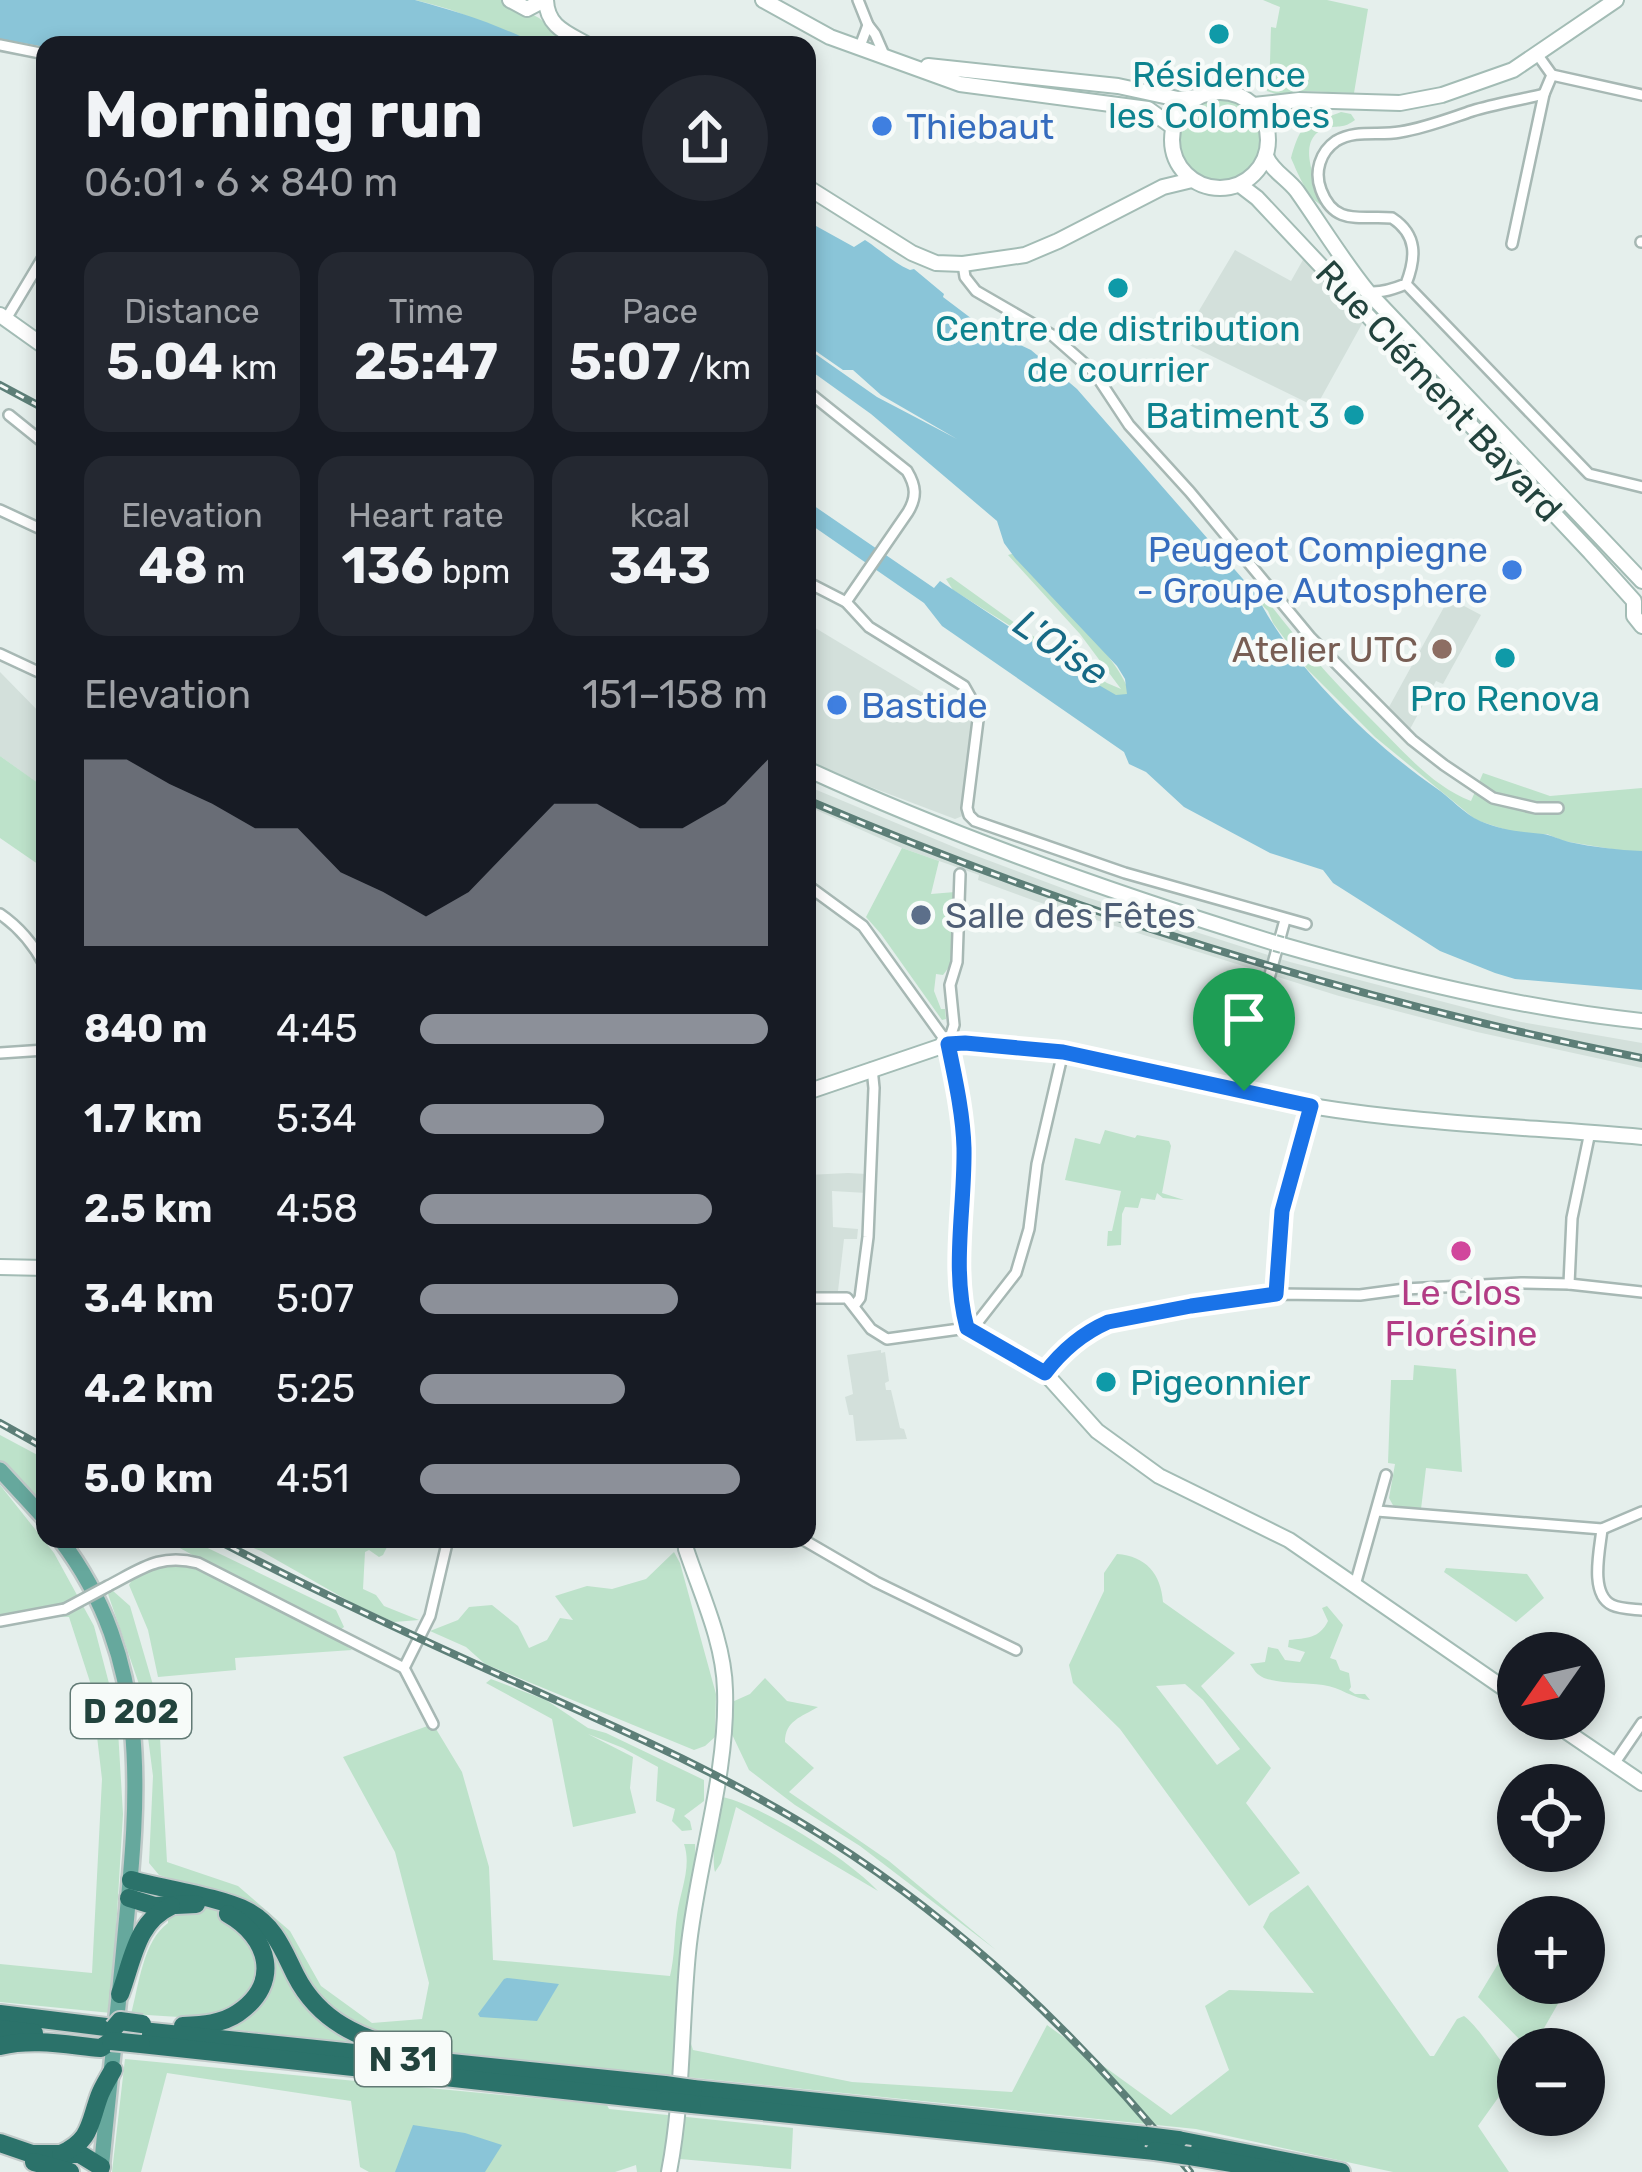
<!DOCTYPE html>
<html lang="en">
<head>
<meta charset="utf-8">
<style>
  body { margin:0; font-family:Rubik,sans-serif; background:#242831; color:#f1f3f6; height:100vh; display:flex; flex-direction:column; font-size:45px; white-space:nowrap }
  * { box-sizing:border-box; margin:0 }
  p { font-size:39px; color:#9ea1a6 }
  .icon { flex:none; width:66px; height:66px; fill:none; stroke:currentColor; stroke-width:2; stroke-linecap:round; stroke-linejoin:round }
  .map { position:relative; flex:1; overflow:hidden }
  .side { position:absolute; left:36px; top:36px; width:780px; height:1512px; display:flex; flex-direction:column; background:#171b24; border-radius:24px; box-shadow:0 6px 18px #0003 }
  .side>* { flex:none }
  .needle { width:78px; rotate:236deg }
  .tools { position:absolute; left:1497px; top:1632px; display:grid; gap:24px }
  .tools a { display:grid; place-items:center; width:108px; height:108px; border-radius:50%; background:#171b24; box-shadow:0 6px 18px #0003; font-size:60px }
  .pin { position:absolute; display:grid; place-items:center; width:102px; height:102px; color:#fff; margin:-123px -51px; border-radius:50% 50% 50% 0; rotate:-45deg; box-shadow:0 0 12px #0007 }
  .pin .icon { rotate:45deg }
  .round { display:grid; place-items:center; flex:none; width:126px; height:126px; border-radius:63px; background:#242831 }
  .head { display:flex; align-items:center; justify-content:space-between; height:204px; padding:0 48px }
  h1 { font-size:66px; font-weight:700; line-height:90px }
  .stats { display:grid; grid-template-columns:repeat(3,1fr); gap:18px; height:204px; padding:12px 48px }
  .stats div { display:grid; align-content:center; border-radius:24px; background:#242831; text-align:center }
  .stats b { font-size:51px; font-weight:700 }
  .stats small { font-size:33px; font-weight:400 }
  .stats p { font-size:33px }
  .chart { height:336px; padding:24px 48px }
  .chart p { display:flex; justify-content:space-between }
  .chart svg { width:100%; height:216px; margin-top:12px; fill:#8c9099; opacity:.7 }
  ul { padding:0 48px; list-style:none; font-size:39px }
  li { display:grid; grid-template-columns:192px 144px 1fr; align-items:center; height:90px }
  li i { height:30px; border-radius:15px; background:#8c9099 }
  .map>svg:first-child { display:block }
  .built { fill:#d3e0db }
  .green { fill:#bde2ca; fill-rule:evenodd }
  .water { fill:#8ac5d8 }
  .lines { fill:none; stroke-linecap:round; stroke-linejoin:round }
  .street-casing { stroke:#a7b8b4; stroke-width:14 }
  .secondary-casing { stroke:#a3bcb5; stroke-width:18 }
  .primary-casing { stroke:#c1cac9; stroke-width:20 }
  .highway-casing { stroke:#c1cac9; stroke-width:22 }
  .street { stroke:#fff; stroke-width:9 }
  .secondary { stroke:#fff; stroke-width:14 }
  .primary { stroke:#66a89d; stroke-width:15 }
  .highway { stroke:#2b726a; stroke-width:18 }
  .rail-casing { stroke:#5d7f78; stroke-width:8 }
  .rail { stroke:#f7fbf9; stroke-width:3; stroke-dasharray:9; stroke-linecap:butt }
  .street-bridge-casing { stroke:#a7b8b4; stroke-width:14; stroke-linecap:butt }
  .secondary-bridge-casing { stroke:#a3bcb5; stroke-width:18; stroke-linecap:butt }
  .highway-bridge-casing { stroke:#c1cac9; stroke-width:22; stroke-linecap:butt }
  .street-bridge { stroke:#fff; stroke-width:9 }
  .secondary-bridge { stroke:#fff; stroke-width:14 }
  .highway-bridge { stroke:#2b726a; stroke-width:18 }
  .route-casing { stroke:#fff; stroke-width:24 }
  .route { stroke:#1a73e8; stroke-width:15 }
  .culture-dot { fill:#0f9aa8; stroke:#f7fbf9; stroke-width:4.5 }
  .shop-dot { fill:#3f7fe0; stroke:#f7fbf9; stroke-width:4.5 }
  .education-dot { fill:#8d6e63; stroke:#f7fbf9; stroke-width:4.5 }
  .service-dot { fill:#5c6f8a; stroke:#f7fbf9; stroke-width:4.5 }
  .hotel-dot { fill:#d1479c; stroke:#f7fbf9; stroke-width:4.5 }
  .labels { text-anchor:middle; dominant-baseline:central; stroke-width:9; stroke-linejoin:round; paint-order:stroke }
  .shield { fill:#f7fbf9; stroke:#627a75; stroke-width:3 }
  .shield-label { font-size:33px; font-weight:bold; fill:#22433d }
  .culture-label { font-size:36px; fill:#0d838f; stroke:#f7fbf9 }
  .shop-label { font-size:36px; fill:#366cbe; stroke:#f7fbf9; text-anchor:start }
  .street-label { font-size:36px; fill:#22433d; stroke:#f7fbf9 }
  .education-label { font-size:36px; fill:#785e54; stroke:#f7fbf9; text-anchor:end }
  .service-label { font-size:36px; fill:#4e5e75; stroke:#f7fbf9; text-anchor:start }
  .hotel-label { font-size:36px; fill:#b23c85; stroke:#f7fbf9 }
  .water-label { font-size:39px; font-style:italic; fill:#166985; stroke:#f7fbf9 }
</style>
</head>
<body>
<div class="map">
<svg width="1642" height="2172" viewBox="0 0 1642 2172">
  <rect width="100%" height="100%" fill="#e5efec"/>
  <g class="built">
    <path d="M1235 250 1291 281 1304 258 1363 322 1316 407 1181 341Z"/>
    <path d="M1449 598 1481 615 1443 684 1436 681 1410 729 1389 707Z"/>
    <path d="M807 623 983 729 970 813 955 819 836 774 807 759Z"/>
    <path d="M0 672 45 718V775L39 784 0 756Z"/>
    <path d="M807 786 966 852 1086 897 1290 962 1521 1022 1642 1043V1068L1477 1032 1339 996 1035 901 978 880 979 875 902 848 807 806Z"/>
    <path d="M848 1173 867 1174V1193L832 1191 833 1227 858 1229 857 1239H844L838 1291 807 1295V1175Z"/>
    <path d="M881 1350V1353L885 1352 889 1381 885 1383 886 1390H891L900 1428 904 1429 907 1439 856 1441 853 1415H849L845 1397 853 1394 847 1355Z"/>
  </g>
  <g class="green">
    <path d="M415 0H505L539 18 560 35 557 41 563 45C527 45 495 27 462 14 447 8 431 4 415 0Z"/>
    <path d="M1263 0H1327L1368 9 1354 93 1302 91 1285 97 1267 91C1271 69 1270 49 1271 27L1276 28 1280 7Z"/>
    <circle cx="1221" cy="141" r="42"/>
    <path d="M1341 112 1351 114 1355 120C1343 129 1339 125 1327 128 1291 138 1319 191 1329 209 1309 203 1299 176 1291 158 1303 116 1308 126 1341 112Z"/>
    <path d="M1015 553C1042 583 1122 659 1130 695L1114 697 1032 643 1020 632 953 590 946 579 951 577 1033 636 1107 683 1121 689 1080 634 1008 555Z"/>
    <path d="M1262 594C1296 638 1326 674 1365 713 1397 744 1429 785 1471 801L1483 773 1550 796 1642 788V854L1563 841 1547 834H1519L1476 820 1375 737 1307 669 1273 623 1268 611 1256 599Z"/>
    <path d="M0 756 45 788V869L0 838Z"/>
    <path d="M902 848 939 861 931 894 955 892 958 887 952 963 943 975 936 974 934 991 941 1009H945L946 1019 942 1020 881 934 866 917Z"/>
    <path d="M1105 1130 1135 1138 1137 1135 1169 1141 1171 1146 1162 1193 1184 1200 1163 1198 1157 1193 1155 1200 1141 1198 1138 1208 1125 1207 1122 1214 1121 1245 1107 1246 1108 1231H1112L1121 1191 1065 1180 1075 1138 1100 1144Z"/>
    <path d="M1414 1365 1456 1369 1462 1472 1426 1468 1421 1509 1394 1507 1389 1498 1395 1464 1388 1463 1391 1380H1413Z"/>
    <path d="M0 1435 45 1459V1508L0 1461Z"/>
    <path d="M0 1485 54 1553 94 1626 117 1714 123 1814 111 2013 0 2002V1964L92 1973 102 1779 91 1685 69 1617 0 1615Z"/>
    <path d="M138 1539H189L336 1610 344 1627 336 1633 176 1546 158 1547Z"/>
    <path d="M230 1539H391L383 1555 379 1557 369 1550 365 1552 363 1589 376 1595 384 1606 419 1620 394 1622 354 1604 261 1551Z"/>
    <path d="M674 1552 680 1563 716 1694 715 1737 705 1746 694 1750 485 1664 466 1647 430 1631 458 1620 469 1607 492 1605 518 1626 529 1648 547 1640 560 1618 573 1620 555 1596 587 1586 612 1589 646 1579Z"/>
    <path d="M1117 1554C1146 1556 1161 1574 1163 1602L1235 1653 1201 1686 1271 1768 1246 1803 1300 1873 1249 1906 1120 1729 1073 1683 1069 1665 1104 1591V1573ZM1185 1684 1203 1700 1240 1749 1217 1765 1156 1686Z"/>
    <path d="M184 1563 227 1579 332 1635 352 1650 235 1658 236 1670 158 1677 148 1630 129 1585C139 1566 164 1564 184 1563Z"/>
    <path d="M1446 1568 1527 1574 1544 1598 1516 1622 1444 1572Z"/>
    <path d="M112 1590 130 1606 158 1702 167 1862 238 1886 290 1931 321 1986 372 2023 422 2019 429 1983 395 1852 343 1757 433 1724 462 1772 489 1867 493 1960 670 1976C675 1956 674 1935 677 1915 680 1891 692 1867 684 1844H695L696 1865 680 1991 676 1996 693 2050 852 2082 1012 2092 1047 2025 1171 2115 1229 2070 1205 2006 1229 1990 1314 1993 1263 1927 1270 1913 1308 1885 1430 2056H1434L1457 2019 1464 2016C1478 2026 1500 2061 1513 2077L1478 2126 1509 2172H1393L1196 2129 353 2043 229 2029 195 2018 131 2014C139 1985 143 1941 168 1923V1878L159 1875 149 1863 153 1776 146 1722 140 1687 108 1594Z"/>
    <path d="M1327 1606 1343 1625 1330 1658 1336 1660 1340 1670 1349 1673 1351 1687 1349 1690 1355 1694H1365L1370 1700C1353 1699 1340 1687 1323 1685 1304 1682 1283 1684 1264 1678 1256 1674 1255 1671 1250 1664L1265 1662 1268 1647 1278 1649 1285 1660 1300 1662 1305 1652 1288 1647 1289 1640C1306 1638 1319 1639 1328 1621L1322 1608Z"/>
    <path d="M765 1678 787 1701 818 1707C801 1717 785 1721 785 1742L814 1768 789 1792 889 1861 996 1950 860 1846 795 1805 749 1770 728 1726 732 1702 750 1694Z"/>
    <path d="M491 1679 546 1700 588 1728 606 1733 704 1780V1801L684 1816 690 1821 692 1830 682 1831 672 1821 675 1809 656 1801 658 1767 623 1748 588 1734 633 1757 630 1788 636 1813 573 1827 552 1719 486 1683Z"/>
    <path d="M723 1797C764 1807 849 1859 878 1891L736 1807 721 1863 715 1872C711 1859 717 1811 723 1797Z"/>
    <path d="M1501 1959 1518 1971V1983H1534L1559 2002 1532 2049 1524 2044 1478 1997Z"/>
    <path d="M125 2059 607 2105 609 2109 793 2128 791 2169 669 2158 664 2172H637L636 2165 615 2172H369L360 2167 351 2101 167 2073 141 2172H112Z"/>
  </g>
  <g class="water">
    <path d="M0 0H415C456 11 500 25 538 45L45 47 0 39Z"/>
    <path d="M807 221 854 247 865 240C882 251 892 262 910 270L914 269 944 294 943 297 984 328 1031 350 1077 389 1256 594C1290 664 1372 744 1436 788 1451 798 1464 814 1480 821 1501 830 1521 832 1543 834 1552 835 1560 840 1569 842 1593 847 1618 850 1642 851V990L1515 979 1495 973 1440 951 1333 883 1323 870 1270 853 1184 807 1146 772 1129 764 1124 752 942 626 924 603 807 522V501L934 588 940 581 1090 680 1116 695 1127 694 1125 679 1117 666 1015 558 1004 543 997 521 871 414 807 368V348L877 397 957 439 881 395 853 370H843L807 345Z"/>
    <path d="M504 1979 507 1978 559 1984 537 2021 480 2017 478 2014Z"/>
    <path d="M413 2125 465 2133 502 2145 485 2172H395Z"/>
  </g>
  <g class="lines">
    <g class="street-casing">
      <g id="street">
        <path d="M858 0 868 25"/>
        <path d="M0 45 45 54"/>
        <path d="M859 49 868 25 875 34 885 57"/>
        <path d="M1552 75 1642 95"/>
        <path d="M1641 242H1642"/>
        <path d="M1512 244 1544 94 1552 75 1537 54"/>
        <path d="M963 264 965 277 976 291 1052 335 1094 372 1129 425 1190 492 1311 638 1412 740 1444 765 1493 798 1536 808H1558"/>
        <path d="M1332 268C1359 295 1371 298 1406 284 1416 258 1418 235 1392 218 1361 215 1335 227 1321 190 1314 172 1320 152 1336 141 1356 129 1379 136 1400 132 1425 128 1448 119 1472 111 1495 104 1520 100 1544 94"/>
        <path d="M1406 284 1589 474 1642 487"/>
        <path d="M6 319 45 254"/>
        <path d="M807 391 907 471C916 486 917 497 908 512L846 602"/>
        <path d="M9 415 45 444"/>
        <path d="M0 510 45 531"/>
        <path d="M807 582 846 602 869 627 964 686 973 702 978 720 967 808 969 815 975 821 1125 873 1306 924"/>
        <path d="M0 654 45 675"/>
        <path d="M807 885 863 926 948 1044"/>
        <path d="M0 914C19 927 34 945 45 966"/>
        <path d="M948 1044 954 1025 950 985 957 962 960 874"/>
        <path d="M0 1053 45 1050"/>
        <path d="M1244 1091 1266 989 1285 920"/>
        <path d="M1569 1284 1572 1218 1590 1132"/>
        <path d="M1276 1294 1282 1211 1311 1106"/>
        <path d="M807 1301 813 1298H847L871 1329 887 1339 967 1328 977 1323 1016 1273 1029 1229 1037 1164 1063 1052"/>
        <path d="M854 1306 860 1298 868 1237 874 1088 872 1068"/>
        <path d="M1045 1373 1066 1350 1098 1327 1129 1317 1191 1306 1276 1294 1360 1295 1405 1289 1521 1283 1569 1284 1642 1292"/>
        <path d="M1377 1511 1602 1529 1642 1512"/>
        <path d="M1602 1529C1600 1549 1589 1594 1612 1605 1620 1609 1633 1609 1642 1610"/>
        <path d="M802 1539 876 1582 1016 1650"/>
        <path d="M1355 1585 1386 1475"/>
        <path d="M108 1586C141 1569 160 1553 198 1563L404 1668 430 1616 448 1539"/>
        <path d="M0 1621 65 1609"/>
        <path d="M404 1668 433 1724"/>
        <path d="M1614 1764 1642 1723"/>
      </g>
    </g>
    <g class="secondary-casing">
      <g id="secondary">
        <path d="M510 0 527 9 544 0"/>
        <path d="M546 0C547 27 567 33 588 45"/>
        <path d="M763 0 830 37 960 84 1148 109 1173 127"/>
        <path d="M928 66 1118 86 1178 99 1197 97"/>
        <circle cx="1220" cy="140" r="48"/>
        <path d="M1254 105 1299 100 1400 103 1442 95 1513 70 1616 0"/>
        <path d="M1266 156C1272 171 1287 178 1297 191 1321 225 1342 260 1368 292L1642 581"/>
        <path d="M1240 185 1257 198 1590 552 1634 601V616L1642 626"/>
        <path d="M807 187 912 253 936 263 963 264 1025 255 1058 241 1163 187 1192 180"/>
        <path d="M0 315 45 347"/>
        <path d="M807 769C959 839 1116 894 1275 943"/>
        <path d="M1282 945C1401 979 1519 1008 1642 1021"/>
        <path d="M948 1044C955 1078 963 1113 964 1148 965 1209 951 1268 967 1328L1045 1373 1097 1431 1159 1476 1289 1540 1518 1698"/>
        <path d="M807 1092 948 1044C1073 1040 1190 1086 1311 1106 1420 1124 1532 1127 1642 1137"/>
        <path d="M0 1267 45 1268"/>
        <path d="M1548 1719 1642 1783"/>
        <path d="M669 2172C683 2100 681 2026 688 1953 696 1867 728 1777 725 1690 724 1642 701 1594 686 1549L685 1539"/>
      </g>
    </g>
    <g class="primary-casing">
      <g id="primary">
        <path d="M0 1470 45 1519"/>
        <path d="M60 1539C152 1660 139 1793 125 1935 118 2014 108 2093 101 2172"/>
      </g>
    </g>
    <g class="highway-casing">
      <g id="highway">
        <path d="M131 1880C163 1889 220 1897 247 1911 275 1926 283 1950 296 1976 319 2021 360 2039 407 2050"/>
        <path d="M129 1898 155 1906 196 1904"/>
        <path d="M120 1994C133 1960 136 1922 171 1906"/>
        <path d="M0 2014 114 2028"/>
        <path d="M183 2026C202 2025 222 2024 238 2013 282 1983 269 1937 228 1914"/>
        <path d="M0 2029 34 2033"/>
        <path d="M142 2031 665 2085"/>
        <path d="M141 2044 665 2101"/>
        <path d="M0 2046C34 2038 67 2045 101 2048L111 2041"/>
        <path d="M693 2089 1146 2136"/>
        <path d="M692 2104 1155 2151"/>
        <path d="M1178 2140 1341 2172"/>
        <path d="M0 2143 32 2154H80L101 2167"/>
        <path d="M61 2154C91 2140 89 2125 99 2097 102 2088 108 2079 113 2070"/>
        <path d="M1190 2156 1285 2172"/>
        <path d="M34 2162 70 2172"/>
      </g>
    </g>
    <use href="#street" class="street"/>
    <use href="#secondary" class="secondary"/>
    <use href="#primary" class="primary"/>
    <use href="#highway" class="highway"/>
    <g class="rail-casing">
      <g id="rail">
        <path d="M0 385 45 409"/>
        <path d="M807 800C1077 914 1355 1001 1642 1058"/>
        <path d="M0 1423 45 1448"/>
        <path d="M215 1539C315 1591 417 1638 520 1684 626 1732 731 1777 829 1840 969 1929 1086 2043 1190 2172"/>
      </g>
    </g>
    <use href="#rail" class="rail"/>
    <g class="street-bridge-casing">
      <path id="street-bridge" d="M65 1609 108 1586"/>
    </g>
    <g class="secondary-bridge-casing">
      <path id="secondary-bridge" d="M1275 943 1282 945"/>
    </g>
    <g class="highway-bridge-casing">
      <g id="highway-bridge">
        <path d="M114 2028 120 2021 142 2024"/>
        <path d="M111 2041 141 2044"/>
        <path d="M665 2085 693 2089"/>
        <path d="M665 2101 692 2104"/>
        <path d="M1146 2136 1178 2140"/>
        <path d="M1155 2151 1190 2156"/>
      </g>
    </g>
    <use href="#street-bridge" class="street-bridge"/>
    <use href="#secondary-bridge" class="secondary-bridge"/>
    <use href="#highway-bridge" class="highway-bridge"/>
  </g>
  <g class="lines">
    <g class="route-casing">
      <path id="route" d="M965 1043 1063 1052 1311 1106 1282 1211 1276 1294 1191 1306 1108 1322C1083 1333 1061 1352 1045 1373L967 1328C951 1268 965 1209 964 1148 963 1113 955 1078 948 1044Z"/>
    </g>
    <use href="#route" class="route"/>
  </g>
  <g class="culture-dot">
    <circle cx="1219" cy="34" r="12"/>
    <circle cx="1118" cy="288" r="12"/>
    <circle cx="1354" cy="415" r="12"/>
    <circle cx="1505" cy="658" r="12"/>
    <circle cx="1106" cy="1382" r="12"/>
  </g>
  <g class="shop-dot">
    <circle cx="882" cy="126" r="12"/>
    <circle cx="1512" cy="570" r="12"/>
    <circle cx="837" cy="705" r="12"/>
  </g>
  <circle class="education-dot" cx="1442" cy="649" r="12"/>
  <circle class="service-dot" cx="921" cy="915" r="12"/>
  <circle class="hotel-dot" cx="1461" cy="1251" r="12"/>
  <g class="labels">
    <g class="shield">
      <rect x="71" y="1684" width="120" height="54" rx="9"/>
      <rect x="355" y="2032" width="96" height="54" rx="9"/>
    </g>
    <g class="shield-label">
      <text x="131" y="1711">D 202</text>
      <text x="403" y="2059">N 31</text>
    </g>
    <g class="culture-label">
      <text x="1219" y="74">Résidence<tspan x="1219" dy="41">les Colombes</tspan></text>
      <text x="1118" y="328">Centre de distribution<tspan x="1118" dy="41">de courrier</tspan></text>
      <text x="1330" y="415" text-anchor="end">Batiment 3</text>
      <text x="1505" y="698">Pro Renova</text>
      <text x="1130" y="1382" text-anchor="start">Pigeonnier</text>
    </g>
    <g class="shop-label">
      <text x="906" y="126">Thiebaut</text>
      <text x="1488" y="549" text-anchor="end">Peugeot Compiegne<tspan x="1488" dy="41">- Groupe Autosphere</tspan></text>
      <text x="861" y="705">Bastide</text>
    </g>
    <g class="street-label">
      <text transform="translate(1439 391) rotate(47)">Rue Clément Bayard</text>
    </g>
    <g class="education-label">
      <text x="1418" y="649">Atelier UTC</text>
    </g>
    <g class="service-label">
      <text x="945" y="915">Salle des Fêtes</text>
    </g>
    <g class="hotel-label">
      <text x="1461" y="1292">Le Clos<tspan x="1461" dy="41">Florésine</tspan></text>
    </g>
    <g class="water-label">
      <text transform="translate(1061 648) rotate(34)">L'Oise</text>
    </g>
  </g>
</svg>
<div class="tools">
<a><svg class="needle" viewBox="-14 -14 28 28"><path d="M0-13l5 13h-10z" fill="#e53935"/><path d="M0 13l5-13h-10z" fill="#9ea1a6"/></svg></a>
<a><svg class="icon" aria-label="locate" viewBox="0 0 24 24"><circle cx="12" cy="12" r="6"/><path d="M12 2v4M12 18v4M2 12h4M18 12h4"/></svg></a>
<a>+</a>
<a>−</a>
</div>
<div class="pin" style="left:1244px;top:1091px;background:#1e9e55"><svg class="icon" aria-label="arrive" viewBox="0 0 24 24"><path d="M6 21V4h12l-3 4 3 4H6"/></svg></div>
<section class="side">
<div class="head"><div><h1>Morning run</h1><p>06:01 · 6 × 840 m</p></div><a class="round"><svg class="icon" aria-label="share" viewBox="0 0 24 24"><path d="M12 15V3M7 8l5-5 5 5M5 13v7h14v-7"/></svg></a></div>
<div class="stats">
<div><p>Distance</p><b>5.04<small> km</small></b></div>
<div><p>Time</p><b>25:47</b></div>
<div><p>Pace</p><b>5:07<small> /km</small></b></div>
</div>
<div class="stats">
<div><p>Elevation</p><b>48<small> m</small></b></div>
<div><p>Heart rate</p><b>136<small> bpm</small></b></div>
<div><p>kcal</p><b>343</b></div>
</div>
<div class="chart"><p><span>Elevation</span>151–158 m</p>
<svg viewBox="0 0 160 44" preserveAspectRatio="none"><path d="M0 44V6L10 6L20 11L30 15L40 20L50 20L60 29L70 33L80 38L90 33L100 24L110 15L120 15L130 20L140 20L150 15L160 6V44z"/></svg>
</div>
<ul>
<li><b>840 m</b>4:45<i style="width:100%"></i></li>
<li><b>1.7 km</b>5:34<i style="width:53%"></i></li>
<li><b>2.5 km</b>4:58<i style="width:84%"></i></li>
<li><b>3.4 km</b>5:07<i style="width:74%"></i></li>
<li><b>4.2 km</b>5:25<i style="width:59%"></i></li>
<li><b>5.0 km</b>4:51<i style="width:92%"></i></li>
</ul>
</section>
</div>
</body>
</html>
